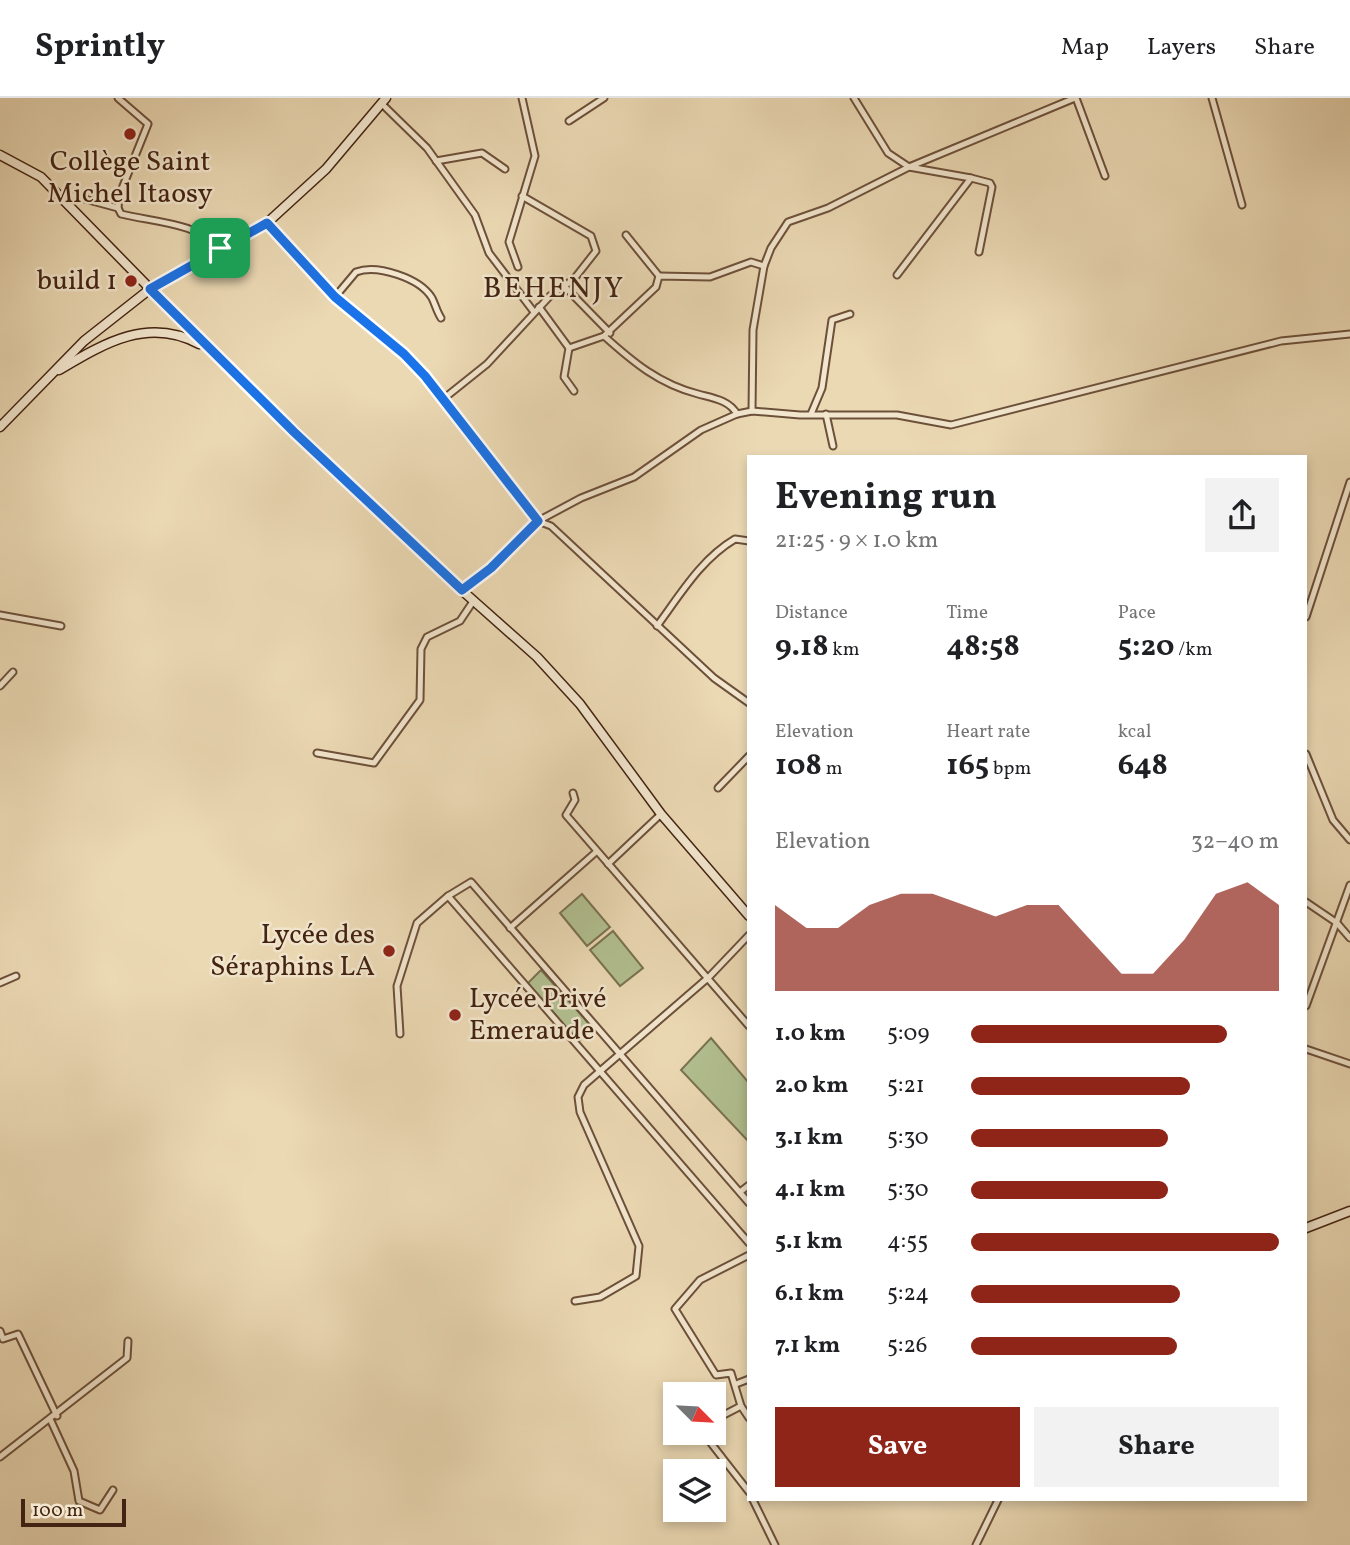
<!DOCTYPE html>
<html lang="en">
<head>
<meta charset="utf-8">
<style>
  body { margin:0; font-family:Vollkorn,serif; background:#f2f2f2; color:#202124; height:100vh; display:flex; flex-direction:column; font-size:26px; white-space:nowrap }
  * { box-sizing:border-box; margin:0 }
  p { font-size:23px; color:#757577 }
  .icon { flex:none; width:38px; height:38px; fill:none; stroke:currentColor; stroke-width:2; stroke-linecap:round; stroke-linejoin:round }
  .map { position:relative; flex:1; overflow:hidden }
  .drawer { position:absolute; left:747px; top:357px; width:560px; height:1046px; display:flex; flex-direction:column; background:#fff; border-radius:0px; box-shadow:0 4px 10px #0003 }
  .drawer>* { flex:none }
  .needle { width:46px; rotate:114deg }
  .buttons { position:absolute; left:663px; top:1284px; display:grid; gap:14px }
  .buttons a { display:grid; place-items:center; width:63px; height:63px; border-radius:0px; background:#fff; box-shadow:0 4px 10px #0003; font-size:35px }
  .scale { position:absolute; left:21px; bottom:18px; width:105px; box-sizing:border-box; padding-left:7px; border:4px solid #432311; border-top:0; font-size:19px; line-height:24px; white-space:nowrap; color:#432311; -webkit-text-stroke:5px #f2e6ce; paint-order:stroke }
  .pin { position:absolute; display:grid; place-items:center; width:60px; height:60px; color:#fff; margin:-30px; border-radius:14px; box-shadow:0 4px 10px #0006 }
  .round { display:grid; place-items:center; flex:none; width:74px; height:74px; border-radius:0px; background:#f2f2f2 }
  .headline { display:flex; align-items:center; justify-content:space-between; height:119px; padding:0 28px }
  h1 { font-size:38px; font-weight:700; line-height:52px }
  .metrics { display:grid; grid-template-columns:repeat(3,1fr); gap:10px; height:119px; padding:7px 28px }
  .metrics div { display:grid; align-content:center }
  .metrics b { font-size:30px; font-weight:700 }
  .metrics small { font-size:19px; font-weight:400 }
  .metrics p { font-size:19px }
  .chart { height:196px; padding:14px 28px }
  .chart p { display:flex; justify-content:space-between }
  .chart svg { width:100%; height:126px; margin-top:7px; fill:#8f2418; opacity:.7 }
  .cta { display:flex; gap:14px; margin-top:auto; padding:14px 28px }
  .cta a { flex:1; height:80px; border-radius:0px; background:#8f2418; color:#fff; font-size:28px; font-weight:700; line-height:80px; text-align:center }
  .cta a+a { background:#f2f2f2; color:#202124 }
  ul { padding:0 28px; list-style:none; font-size:23px }
  li { display:grid; grid-template-columns:112px 84px 1fr; align-items:center; height:52px }
  li i { height:18px; border-radius:9px; background:#8f2418 }
  header { display:flex; align-items:center; gap:42px; box-sizing:border-box; height:98px; padding:0 35px; background:#fff; border-bottom:2px solid #e0e0e0 }
  header strong { font-size:33px }
  nav { display:flex; gap:38px; margin-inline-start:auto; font-size:24px }
  .map>svg:first-child { display:block }
  .green { fill:#b2c091; stroke:#7a7251; stroke-width:2 }
  .lines { fill:none; stroke-linecap:round; stroke-linejoin:round }
  .street-casing { stroke:#6d503a; stroke-width:9 }
  .secondary-casing { stroke:#432311; stroke-width:11 }
  .street { stroke:#f2e6ce; stroke-width:5 }
  .secondary { stroke:#f2e6ce; stroke-width:8 }
  .route-casing { stroke:#fff; stroke-width:14 }
  .route { stroke:#1a73e8; stroke-width:9 }
  .poi-dot { fill:#8f2418; stroke:#f2e6ce; stroke-width:2.5 }
  .labels { text-anchor:middle; dominant-baseline:central; stroke-width:5; stroke-linejoin:round; paint-order:stroke }
  .poi-label { font-size:28px; fill:#432311; stroke:#f2e6ce; text-anchor:end }
  .neighbourhood-label { font-size:30px; letter-spacing:2px; fill:#432311; stroke:#f2e6ce }
</style>
</head>
<body>
<header>
<strong>Sprintly</strong>
<nav><a>Map</a><a>Layers</a><a>Share</a></nav>
</header>
<div class="map">
<svg width="1350" height="1447" viewBox="0 0 1350 1447">
  <rect width="100%" height="100%" fill="#ebd9b4"/>
  <filter id="stains"><feTurbulence type="fractalNoise" baseFrequency=".00286" numOctaves="4"/><feColorMatrix values="0 0 0 0 .2 0 0 0 0 .09 0 0 0 0 .02 0 0 0 .5 -.17"/></filter>
  <radialGradient id="worn" r=".72"><stop offset=".6" stop-color="#630" stop-opacity="0"/><stop offset="1" stop-color="#630" stop-opacity=".3"/></radialGradient>
  <g class="green">
    <path d="M582 796 610 829 587 848 560 815Z"/>
    <path d="M613 833 643 870 620 888 590 852Z"/>
    <path d="M541 872 591 928 577 946 526 887Z"/>
    <path d="M711 940 749 985V1044L681 972Z"/>
  </g>
  <g class="lines">
    <g class="street-casing">
      <g id="street">
        <path d="M854 0 888 55 909 69 1075 0"/>
        <path d="M1076 0 1105 78"/>
        <path d="M1212 0 1242 107"/>
        <path d="M381 5 427 50 475 117 489 155 534 214"/>
        <path d="M569 23 604 0"/>
        <path d="M436 63 482 55 505 71"/>
        <path d="M971 80 990 85 992 89 979 154"/>
        <path d="M64 101 70 97 118 110 121 116C153 124 198 125 220 150"/>
        <path d="M118 110 119 98 148 26 118 0"/>
        <path d="M267 125 335 199 404 256 425 278 538 423 551 428 714 580 749 605"/>
        <path d="M626 137 659 178"/>
        <path d="M518 169 509 144 535 58 522 0"/>
        <path d="M565 189 610 235"/>
        <path d="M335 199 356 174C377 166 420 180 432 200 435 206 437 214 441 220"/>
        <path d="M539 209 569 250 564 279 574 293"/>
        <path d="M569 250 604 238"/>
        <path d="M442 302 487 266 550 198 574 181 596 153 591 138 522 98"/>
        <path d="M752 313 753 232 764 168 771 150 788 124 828 110 909 69 971 80 897 177"/>
        <path d="M737 316C729 302 713 300 698 296 659 286 633 264 604 238L656 189 659 178 710 179 751 164 764 168"/>
        <path d="M811 316 822 290 832 222 850 216"/>
        <path d="M826 316 833 348"/>
        <path d="M462 492 491 470 538 423 581 400 634 379 701 332 737 316 752 313 800 317H897L951 327 1281 243 1350 236"/>
        <path d="M0 517 61 528"/>
        <path d="M1306 519 1350 384"/>
        <path d="M657 528C680 497 701 461 735 441L749 443"/>
        <path d="M0 588 13 574"/>
        <path d="M317 655 374 665 420 602 421 551 427 539 460 523 474 502"/>
        <path d="M1306 656 1333 722 1350 742"/>
        <path d="M718 690 749 658"/>
        <path d="M573 695 575 702 566 717 749 928"/>
        <path d="M608 766 661 716"/>
        <path d="M448 798 749 1145"/>
        <path d="M1306 804 1337 825 1350 840"/>
        <path d="M510 830 596 754"/>
        <path d="M0 885 16 878"/>
        <path d="M1306 908 1350 787"/>
        <path d="M400 936 397 888 417 825 448 798 471 784 749 1105"/>
        <path d="M1306 951 1350 966"/>
        <path d="M740 1094 749 1087"/>
        <path d="M749 1157 700 1182 675 1211 716 1277 731 1275 741 1308 749 1320"/>
        <path d="M575 1203 600 1199 636 1178 639 1148 580 1014 578 999 584 987 709 879 749 837"/>
        <path d="M0 1233 3 1241 18 1236 57 1318"/>
        <path d="M736 1286 749 1281"/>
        <path d="M714 1322 741 1308"/>
        <path d="M51 1323 74 1373 79 1403 100 1412 113 1392"/>
        <path d="M703 1335 749 1394"/>
        <path d="M0 1359 127 1260 128 1243"/>
        <path d="M753 1402 775 1447"/>
        <path d="M976 1447 998 1402"/>
      </g>
    </g>
    <g class="secondary-casing">
      <g id="secondary">
        <path d="M0 57 41 79 208 250 448 480 537 559 580 606 661 716 749 818"/>
        <path d="M59 272C103 246 148 218 199 246"/>
        <path d="M0 329 84 243 150 191 267 125 326 71 386 0"/>
        <path d="M1306 1130 1350 1113"/>
      </g>
    </g>
    <use href="#street" class="street"/>
    <use href="#secondary" class="secondary"/>
  </g>
  <g class="lines">
    <g class="route-casing">
      <path id="route" d="M267 125 335 199 404 256 425 278 538 423 491 470 462 492 294 334 150 191Z"/>
    </g>
    <use href="#route" class="route"/>
  </g>
  <g class="poi-dot">
    <circle cx="130" cy="36" r="7"/>
    <circle cx="131" cy="183" r="7"/>
    <circle cx="389" cy="853" r="7"/>
    <circle cx="455" cy="917" r="7"/>
  </g>
  <g class="labels">
    <g class="poi-label">
      <text x="130" y="64" text-anchor="middle">Collège Saint<tspan x="130" dy="32">Michel Itaosy</tspan></text>
      <text x="117" y="183">build 1</text>
      <text x="375" y="837">Lycée des<tspan x="375" dy="32">Séraphins LA</tspan></text>
      <text x="469" y="901" text-anchor="start">Lycée Privé<tspan x="469" dy="32">Emeraude</tspan></text>
    </g>
    <g class="neighbourhood-label">
      <text x="554" y="191">BEHENJY</text>
    </g>
  </g>
  <rect width="100%" height="100%" filter="url(#stains)"/>
  <rect width="100%" height="100%" fill="url(#worn)"/>
</svg>
<div class="buttons">
<a><svg class="needle" viewBox="-14 -14 28 28"><path d="M0-13l5 13h-10z" fill="#e53935"/><path d="M0 13l5-13h-10z" fill="#757577"/></svg></a>
<a><svg class="icon" aria-label="layers" viewBox="0 0 24 24"><path d="M12 4l9 5-9 5-9-5zM3 14l9 5 9-5"/></svg></a>
</div>
<div class="scale">100 m</div>
<div class="pin" style="left:220px;top:150px;background:#1e9e55"><svg class="icon" aria-label="arrive" viewBox="0 0 24 24"><path d="M6 21V4h12l-3 4 3 4H6"/></svg></div>
<section class="drawer">
<div class="headline"><div><h1>Evening run</h1><p>21:25 · 9 × 1.0 km</p></div><a class="round"><svg class="icon" aria-label="share" viewBox="0 0 24 24"><path d="M12 15V3M7 8l5-5 5 5M5 13v7h14v-7"/></svg></a></div>
<div class="metrics">
<div><p>Distance</p><b>9.18<small> km</small></b></div>
<div><p>Time</p><b>48:58</b></div>
<div><p>Pace</p><b>5:20<small> /km</small></b></div>
</div>
<div class="metrics">
<div><p>Elevation</p><b>108<small> m</small></b></div>
<div><p>Heart rate</p><b>165<small> bpm</small></b></div>
<div><p>kcal</p><b>648</b></div>
</div>
<div class="chart"><p><span>Elevation</span>32–40 m</p>
<svg viewBox="0 0 160 44" preserveAspectRatio="none"><path d="M0 44V14L10 22L20 22L30 14L40 10L50 10L60 14L70 18L80 14L90 14L100 26L110 38L120 38L130 26L140 10L150 6L160 14V44z"/></svg>
</div>
<ul>
<li><b>1.0 km</b>5:09<i style="width:83%"></i></li>
<li><b>2.0 km</b>5:21<i style="width:71%"></i></li>
<li><b>3.1 km</b>5:30<i style="width:64%"></i></li>
<li><b>4.1 km</b>5:30<i style="width:64%"></i></li>
<li><b>5.1 km</b>4:55<i style="width:100%"></i></li>
<li><b>6.1 km</b>5:24<i style="width:68%"></i></li>
<li><b>7.1 km</b>5:26<i style="width:67%"></i></li>
</ul>
<div class="cta"><a>Save</a><a>Share</a></div>
</section>
</div>
</body>
</html>
